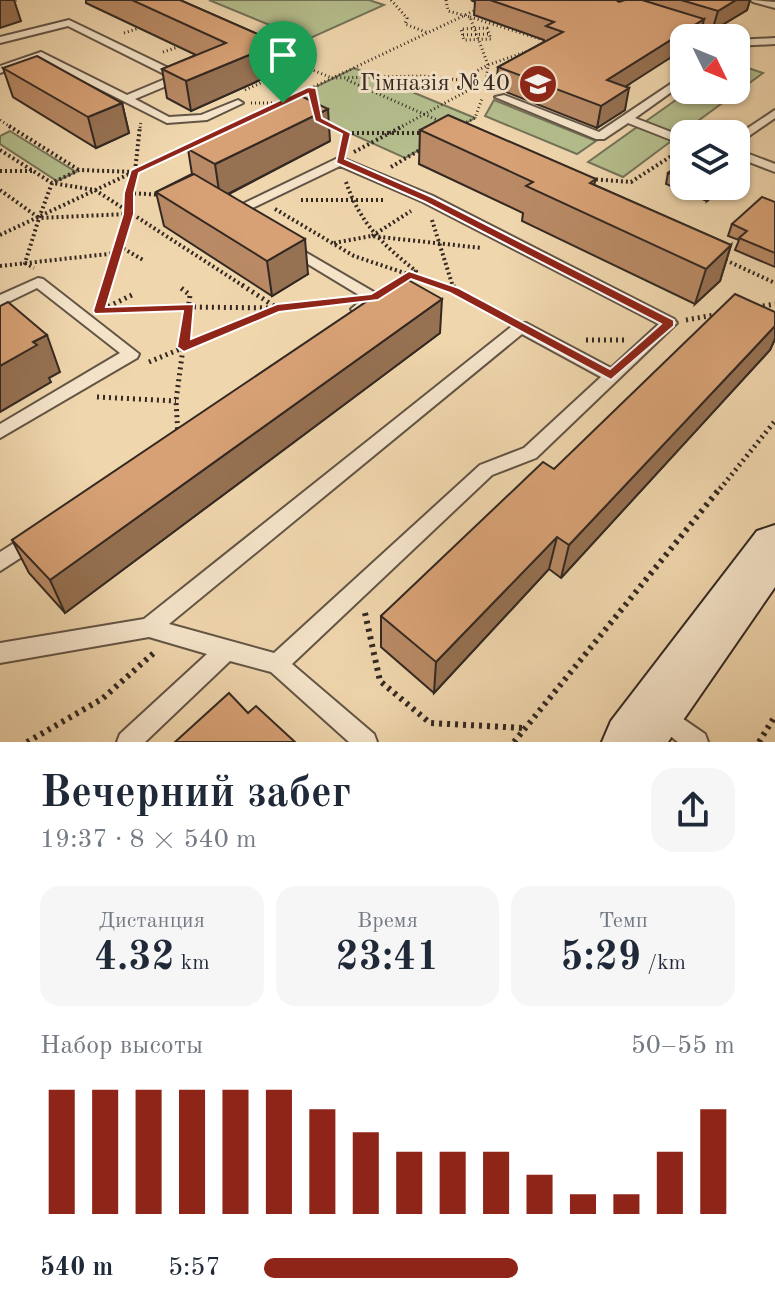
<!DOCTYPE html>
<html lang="ru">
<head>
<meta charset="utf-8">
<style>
  body { margin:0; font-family:"Old Standard TT",serif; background:#f6f6f7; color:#1f2937; height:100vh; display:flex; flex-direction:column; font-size:30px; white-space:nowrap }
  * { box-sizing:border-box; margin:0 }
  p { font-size:26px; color:#747a83 }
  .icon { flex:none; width:44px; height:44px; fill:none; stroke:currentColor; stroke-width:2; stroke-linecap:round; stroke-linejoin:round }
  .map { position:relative; height:742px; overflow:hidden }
  .details { display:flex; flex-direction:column; background:#fff; flex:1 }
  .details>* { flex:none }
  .needle { width:52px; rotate:133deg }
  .tools { position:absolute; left:670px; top:24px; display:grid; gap:16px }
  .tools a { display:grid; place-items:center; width:80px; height:80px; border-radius:16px; background:#fff; box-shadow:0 2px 6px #0004; font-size:40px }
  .pin { position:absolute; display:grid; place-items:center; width:68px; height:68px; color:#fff; margin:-82px -34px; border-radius:50% 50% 50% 0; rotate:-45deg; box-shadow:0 0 8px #0007 }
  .pin .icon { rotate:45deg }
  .round { display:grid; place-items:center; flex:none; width:84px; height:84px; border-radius:24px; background:#f6f6f7 }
  .headline { display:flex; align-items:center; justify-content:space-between; height:136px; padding:0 40px }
  h1 { font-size:44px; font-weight:600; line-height:60px }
  .metrics { display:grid; grid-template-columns:repeat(3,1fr); gap:12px; height:136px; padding:8px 40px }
  .metrics div { display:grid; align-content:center; border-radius:20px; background:#f6f6f7; text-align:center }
  .metrics b { font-size:40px; font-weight:600 }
  .metrics small { font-size:22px; font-weight:400 }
  .metrics p { font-size:22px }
  .chart { height:224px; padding:16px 40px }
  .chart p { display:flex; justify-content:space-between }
  .chart svg { width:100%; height:144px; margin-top:8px; stroke:#8f2418; stroke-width:6 }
  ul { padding:0 40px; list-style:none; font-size:26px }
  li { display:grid; grid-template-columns:128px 96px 1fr; align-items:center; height:60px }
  li i { height:20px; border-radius:10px; background:#8f2418 }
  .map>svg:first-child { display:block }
  .green { fill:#b5be8d; stroke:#747358; stroke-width:2 }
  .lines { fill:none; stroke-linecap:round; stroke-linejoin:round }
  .service-casing { stroke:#625445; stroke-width:4 }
  .secondary-casing { stroke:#332822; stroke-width:4 }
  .path-far3 { stroke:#332822; stroke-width:3; stroke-dasharray:1 3; stroke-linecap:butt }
  .path-far2 { stroke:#332822; stroke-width:4; stroke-dasharray:2 3; stroke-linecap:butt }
  .path-far1 { stroke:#332822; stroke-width:5; stroke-dasharray:2 4; stroke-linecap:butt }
  .path { stroke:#332822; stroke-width:6; stroke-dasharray:3 5; stroke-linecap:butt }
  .service { fill:#f5e4ca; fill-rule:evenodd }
  .secondary { fill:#f5e4ca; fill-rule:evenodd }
  .wall { fill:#b98a65; stroke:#332822; stroke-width:2 }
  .shaded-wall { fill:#967152; stroke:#332822; stroke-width:2 }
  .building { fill:#d7a175; stroke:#332822; stroke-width:2 }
  .route { fill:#8f2418; stroke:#fff; stroke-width:2; fill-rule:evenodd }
  .labels { text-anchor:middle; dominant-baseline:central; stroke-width:6; stroke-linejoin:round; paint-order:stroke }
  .far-poi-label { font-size:24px; fill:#332822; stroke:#f5e4ca; text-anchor:end }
</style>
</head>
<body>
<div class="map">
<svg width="775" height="742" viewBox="0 0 775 742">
  <rect width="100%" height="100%" fill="#f0d6ad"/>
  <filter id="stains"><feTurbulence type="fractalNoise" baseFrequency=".0025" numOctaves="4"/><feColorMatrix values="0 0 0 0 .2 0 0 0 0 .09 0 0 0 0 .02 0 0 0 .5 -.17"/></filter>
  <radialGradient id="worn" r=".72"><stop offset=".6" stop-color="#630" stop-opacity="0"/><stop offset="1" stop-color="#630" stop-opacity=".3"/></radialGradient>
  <g class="green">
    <path d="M209 0H369L384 5 306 40Z"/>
    <path d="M736 64 763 73 676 137 642 124 690 90H736Z"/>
    <path d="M354 68 475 118 405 158 283 103Z"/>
    <path d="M494 100 596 141 577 154 485 116Z"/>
    <path d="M640 125 674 139 623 177 588 162Z"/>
    <path d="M10 131 76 172 57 181 0 144V136Z"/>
  </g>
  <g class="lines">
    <g class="service-casing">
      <g id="service">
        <path d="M751 0 775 2V8L753 2Z"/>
        <path d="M69 20 183 75V79L135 99 169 117 201 115 238 100 243 103 207 120 167 123 40 59 0 73V66L41 52 127 95 170 77 68 26 0 43V37Z"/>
        <path d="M680 24 718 36 720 38H705L677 29V25Z"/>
        <path d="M775 38V44L736 46V40Z"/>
        <path d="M684 75V83L635 118 684 137V145L628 123 604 139H596L495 97 504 95 599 132Z"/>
        <path d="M775 110V118L736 145V136Z"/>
        <path d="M736 149 775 164V172L736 157Z"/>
        <path d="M340 157 433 196 674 319 677 323 536 458 492 475 292 664 374 734 377 742H349L271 672 230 661 145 742H117L120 734 207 654 149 637 0 663V643L144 619 516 323H526L611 368 659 324 423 202 340 166 242 213V218H232L226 212ZM522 334 601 377 524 448 480 465 274 653 169 624Z"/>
        <path d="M288 242 379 295 381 298 363 312H353L351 309 364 298 283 249 281 246Z"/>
        <path d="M38 278 43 279 139 354 137 358 0 438V424L120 353 37 288 0 306V295Z"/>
        <path d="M35 530 42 532 45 538 42 544 0 571V552Z"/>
        <path d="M660 703 705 734 708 742H678L652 722 649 714 652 706Z"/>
      </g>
    </g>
    <g class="secondary-casing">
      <path id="secondary" d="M775 525V587L668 742H602L611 721 757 531Z"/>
    </g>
    <g class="path-far3">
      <path d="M391 0 407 18 405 24 428 33"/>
      <path d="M446 0 448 11 470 17 488 65 485 89"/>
      <path d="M0 5 17 0"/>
      <path d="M470 17 550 42"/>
      <path d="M487 28 491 39 464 40 461 29Z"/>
      <path d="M124 33 139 28"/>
      <path d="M463 35 489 34"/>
      <path d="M163 52 178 47"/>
      <path d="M273 54 332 78 423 76 460 80 488 65 531 50"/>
      <path d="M280 57 283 103"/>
      <path d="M347 80 444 123"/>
      <path d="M311 88 315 107"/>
      <path d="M245 90 281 74"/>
      <path d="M251 103H281"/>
      <path d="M0 120 12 128"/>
      <path d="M324 122 336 128"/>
      <path d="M463 124 475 118 482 99"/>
      <path d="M140 128 141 121"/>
      <path d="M227 128 480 8"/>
      <path d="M399 128 500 73"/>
    </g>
    <g class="path-far2">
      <path d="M9 126 79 170"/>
      <path d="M332 126 347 133 343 149"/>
      <path d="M347 133H426"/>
      <path d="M0 150 52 183 95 190 245 287"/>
      <path d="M354 152 403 126"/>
      <path d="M391 167 423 148"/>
      <path d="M0 171H33"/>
      <path d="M135 171 140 126"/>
      <path d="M591 179 631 182 676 153"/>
      <path d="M346 182C360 223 383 245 416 271L401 280"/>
      <path d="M0 190 39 218 25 263 34 268"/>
      <path d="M129 193 164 195"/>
      <path d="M301 200H383"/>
      <path d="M275 209 354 256 446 287"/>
      <path d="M432 220 453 287"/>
      <path d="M0 235 231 126"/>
      <path d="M372 236 411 211"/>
      <path d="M334 243 371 236 482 248"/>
      <path d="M119 246 143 260"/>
      <path d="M721 258 775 283"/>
      <path d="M0 266 117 253"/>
      <path d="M106 287 128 214 129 193 135 172 79 170 52 183 39 218 127 214"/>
    </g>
    <g class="path-far1">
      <path d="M242 285 277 308 344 301"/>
      <path d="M440 285 504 317"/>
      <path d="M453 285 454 290"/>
      <path d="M757 307 775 304"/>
      <path d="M103 309 134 294"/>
      <path d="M99 311 107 285"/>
      <path d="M104 311 190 307 274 308"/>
      <path d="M686 320 719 314"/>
      <path d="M586 340H624"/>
      <path d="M149 362 273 310"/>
      <path d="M97 397 176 401"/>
      <path d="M178 435 176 401 190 295 181 288"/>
      <path d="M720 489 775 421"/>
    </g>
    <g class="path">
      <path d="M365 613 380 681 430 723 524 728"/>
      <path d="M27 742 102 699 156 651"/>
      <path d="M514 742 721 487"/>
      <path d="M759 742 775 716"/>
    </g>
    <use href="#service" class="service"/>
    <use href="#secondary" class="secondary"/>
  </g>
  <g class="wall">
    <path d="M86 0H180L278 43 280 71 191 111 167 98 162 69 196 55 86 3Z"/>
    <path d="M471 0H750L747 10 712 31 702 28 700 38H684L626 87 625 110 597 128 496 88 498 67 544 42V40L474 15 475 2Z"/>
    <path d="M3 68 122 103 129 133 96 148 13 97Z"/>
    <path d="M420 130 596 179 594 185 731 245 720 281 695 304 522 221 523 213 419 164Z"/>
    <path d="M330 141 229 194 308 274 272 296 164 226 156 192 192 174 188 149Z"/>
    <path d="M684 161V186H724L707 201 666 184 668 173Z"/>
    <path d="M775 202V267L735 250 739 240 728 236 732 224Z"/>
    <path d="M775 312V339L770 350 561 578 549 569 434 693 381 647V616L554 469Z"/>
    <path d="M440 333 65 613 29 573 12 540Z"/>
  </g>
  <g class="shaded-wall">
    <path d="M0 0H14L21 21 0 28Z"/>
    <path d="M736 0H750L747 10 712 31 718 11Z"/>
    <path d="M704 19 700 38H684V49L603 101 607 80Z"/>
    <path d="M278 43 280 71 191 111 186 81Z"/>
    <path d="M629 88 625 110 597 128 601 106Z"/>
    <path d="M122 103 129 133 96 148 88 117Z"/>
    <path d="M328 109 330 141 220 198 215 164Z"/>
    <path d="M715 186H724L707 201 710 190Z"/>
    <path d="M305 239 308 274 272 296 267 261Z"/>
    <path d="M731 245 720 281 695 304 706 269Z"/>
    <path d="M442 299 440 333 65 613 50 580Z"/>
    <path d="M775 326V339L770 350 561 578 569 545Z"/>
    <path d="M47 335 60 372 49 378 51 382 0 412V366L33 342Z"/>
    <path d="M557 537 549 569 434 693 436 662Z"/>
  </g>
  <g class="building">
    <path d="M132 0H180L278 43 186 81 162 69 226 43Z"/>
    <path d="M490 0H616L619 2 625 0H642L704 19 607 80 629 88 601 106 498 67 563 32 546 26 554 22Z"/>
    <path d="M681 0H736L718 11Z"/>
    <path d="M37 56 122 103 88 117 3 68Z"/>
    <path d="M301 96 328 109 215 164 188 149Z"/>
    <path d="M448 115 596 179 590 183 731 245 706 269 526 186 533 182 420 130Z"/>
    <path d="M684 161V179L668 173Z"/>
    <path d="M194 174 305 239 267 261 156 192Z"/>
    <path d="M701 186H715L710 190Z"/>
    <path d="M762 197 775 202V253L739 238 747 231 732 224Z"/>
    <path d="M403 277 442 299 50 580 12 540Z"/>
    <path d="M735 294 775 312V326L569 545 557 537 436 662 381 616 543 462 554 469Z"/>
    <path d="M8 302 47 335 33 342 37 345 0 366V306Z"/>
    <path d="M229 693 248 713 256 706 295 742H175Z"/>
  </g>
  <path class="route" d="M308 87 316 88 322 118 351 133 345 159 432 197 674 320V326L611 380 450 293 411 279 378 300 279 312 184 352 177 347 183 311 95 314 93 311 123 214 124 193 131 170ZM308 94 315 121 342 134 336 163 425 202 661 324 610 369 459 288 409 271 371 294 277 304 191 339 194 304 106 307 134 214V193L139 173Z"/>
  <defs>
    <g id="school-disc" transform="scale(2)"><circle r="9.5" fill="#8f2418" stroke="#f5e4ca"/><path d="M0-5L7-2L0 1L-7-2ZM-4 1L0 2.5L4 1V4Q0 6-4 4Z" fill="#fff"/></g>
  </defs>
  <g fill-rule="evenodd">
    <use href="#school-disc" x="538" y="84"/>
  </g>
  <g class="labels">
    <g class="far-poi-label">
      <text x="510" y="84">Гімназія №40</text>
    </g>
  </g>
  <rect width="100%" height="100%" filter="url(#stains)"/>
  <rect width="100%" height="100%" fill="url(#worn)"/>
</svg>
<div class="tools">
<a><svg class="needle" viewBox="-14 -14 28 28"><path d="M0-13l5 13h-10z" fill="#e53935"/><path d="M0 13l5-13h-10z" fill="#747a83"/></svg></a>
<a><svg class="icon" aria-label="layers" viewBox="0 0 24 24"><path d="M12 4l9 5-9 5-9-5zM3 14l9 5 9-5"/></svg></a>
</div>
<div class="pin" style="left:283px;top:103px;background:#1e9e55"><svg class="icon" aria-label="arrive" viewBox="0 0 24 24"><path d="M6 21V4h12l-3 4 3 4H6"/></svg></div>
</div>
<section class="details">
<div class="headline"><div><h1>Вечерний забег</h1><p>19:37 · 8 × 540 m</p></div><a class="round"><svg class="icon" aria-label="share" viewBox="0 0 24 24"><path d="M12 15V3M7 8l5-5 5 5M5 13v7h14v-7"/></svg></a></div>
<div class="metrics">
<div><p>Дистанция</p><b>4.32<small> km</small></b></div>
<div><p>Время</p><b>23:41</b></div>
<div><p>Темп</p><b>5:29<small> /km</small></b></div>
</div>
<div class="chart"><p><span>Набор высоты</span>50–55 m</p>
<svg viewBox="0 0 160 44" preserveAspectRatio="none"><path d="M5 44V6M15 44V6M25 44V6M35 44V6M45 44V6M55 44V6M65 44V12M75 44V19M85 44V25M95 44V25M105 44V25M115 44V32M125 44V38M135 44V38M145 44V25M155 44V12"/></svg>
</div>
<ul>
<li><b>540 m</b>5:57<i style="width:54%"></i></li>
</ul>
</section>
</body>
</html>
